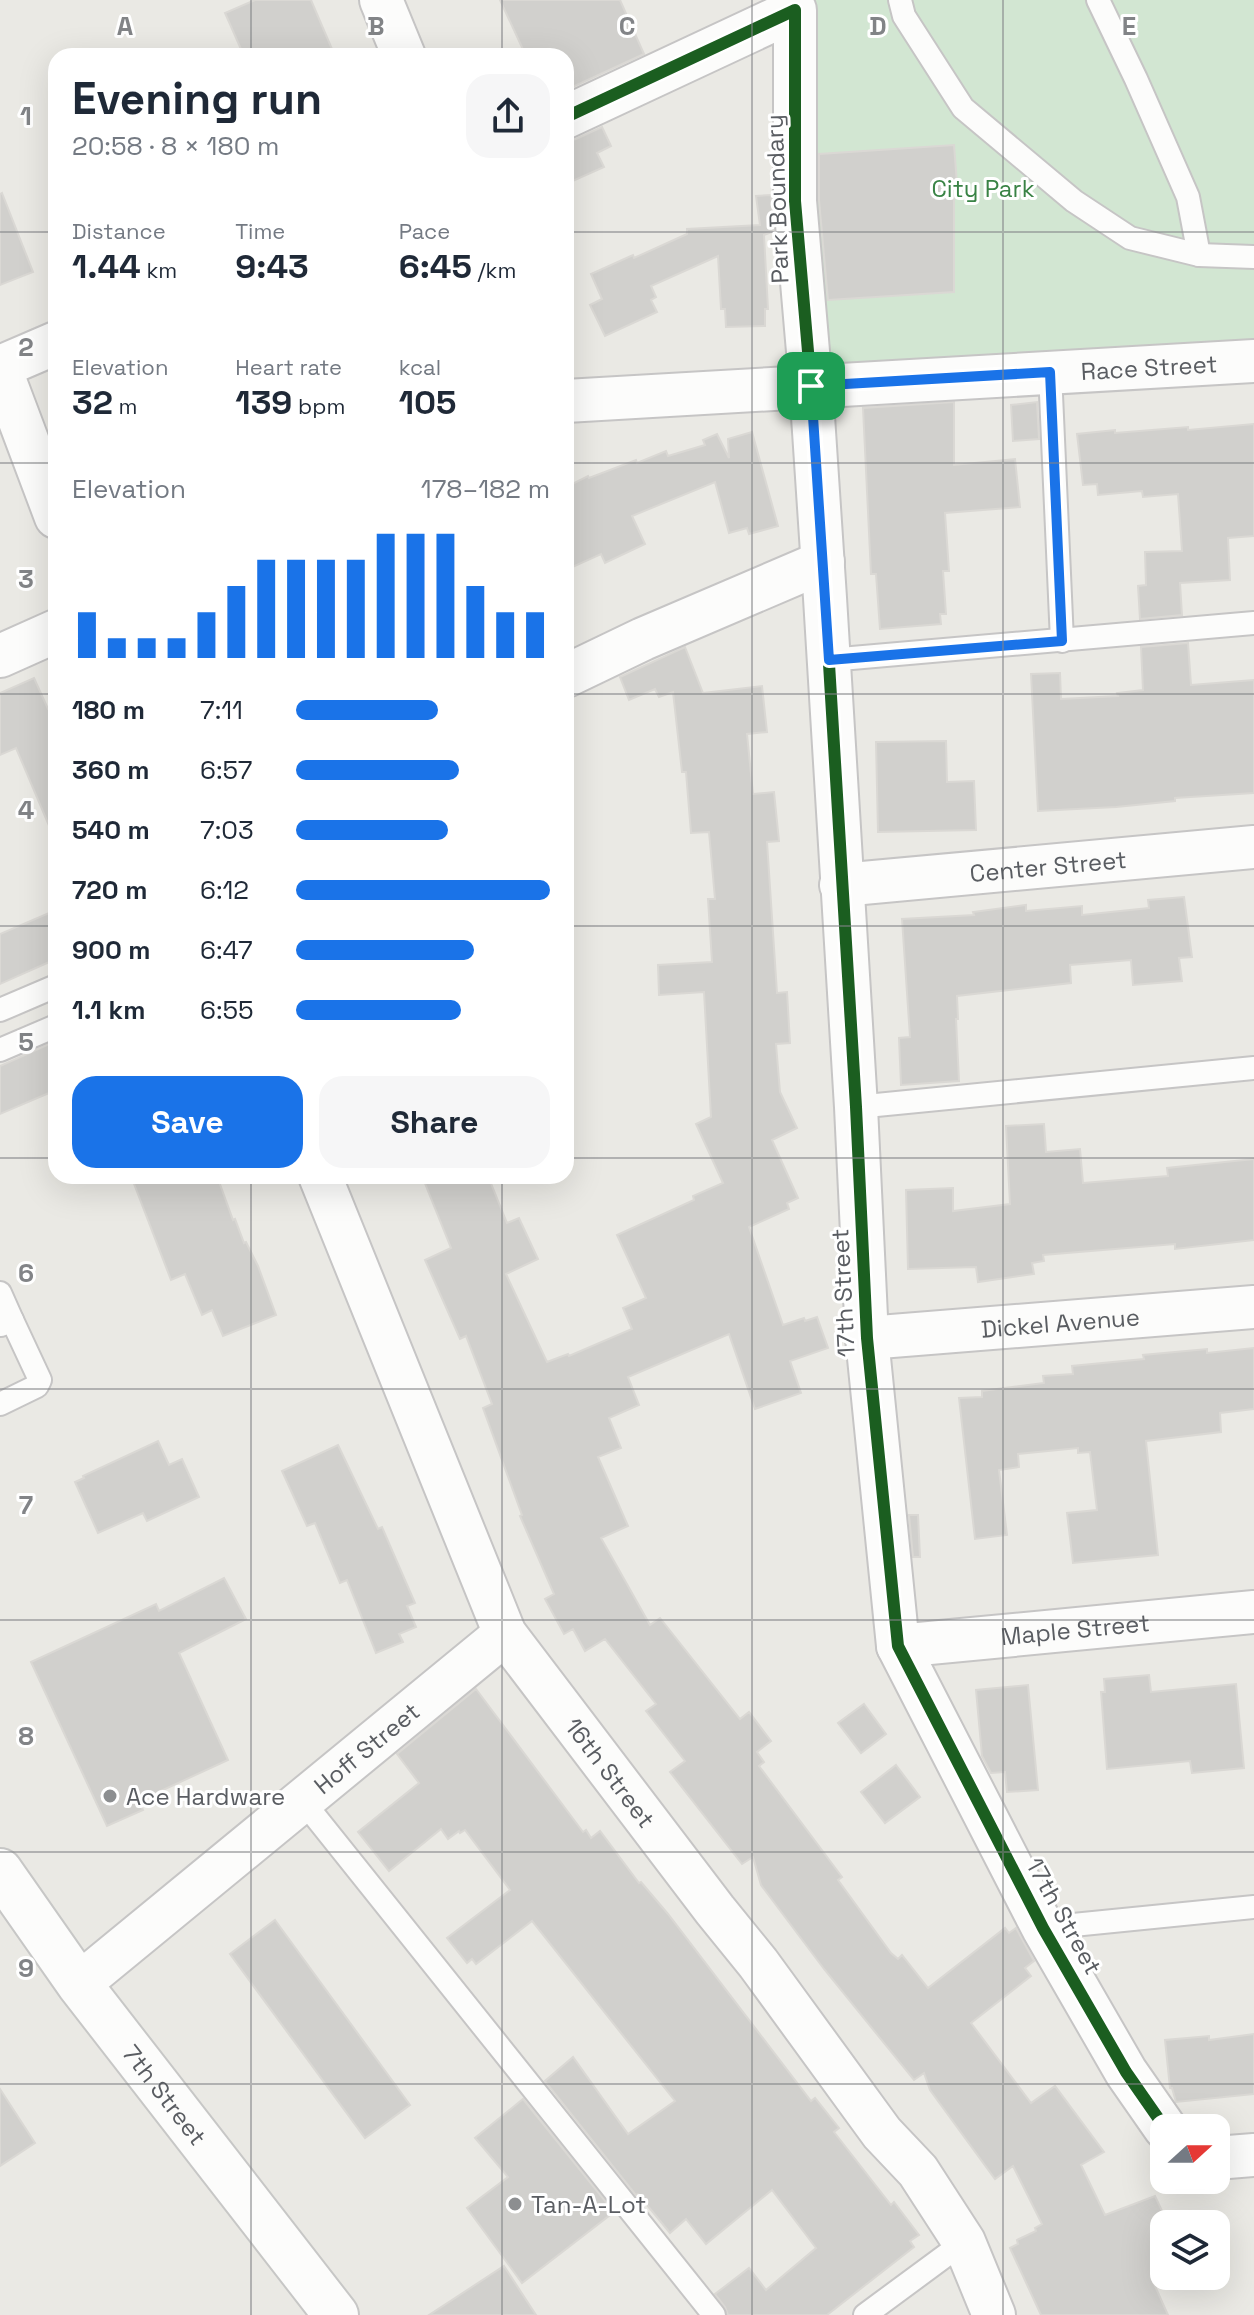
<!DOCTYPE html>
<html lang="en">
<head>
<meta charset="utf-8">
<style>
  body { margin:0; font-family:"Space Grotesk",sans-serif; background:#f6f6f7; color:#1f2937; height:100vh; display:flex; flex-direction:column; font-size:30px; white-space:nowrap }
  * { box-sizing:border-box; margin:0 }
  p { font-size:26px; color:#747a83 }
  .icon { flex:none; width:44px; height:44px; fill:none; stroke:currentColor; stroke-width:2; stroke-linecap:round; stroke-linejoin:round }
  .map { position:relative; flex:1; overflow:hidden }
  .sheet { position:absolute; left:48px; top:48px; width:526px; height:1136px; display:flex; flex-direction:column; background:#fff; border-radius:24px; box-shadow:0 8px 32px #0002 }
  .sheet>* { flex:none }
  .needle { width:52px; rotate:69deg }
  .fabs { position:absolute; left:1150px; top:2114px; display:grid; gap:16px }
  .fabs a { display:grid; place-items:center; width:80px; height:80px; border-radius:16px; background:#fff; box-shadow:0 8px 32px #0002; font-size:40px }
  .pin { position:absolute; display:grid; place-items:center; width:68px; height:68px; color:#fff; margin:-34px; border-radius:16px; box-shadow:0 4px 12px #0006 }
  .round { display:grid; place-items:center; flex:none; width:84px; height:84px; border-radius:24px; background:#f6f6f7 }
  .headline { display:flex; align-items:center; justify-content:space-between; height:136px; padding:0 24px }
  h1 { font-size:44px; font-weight:700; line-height:60px }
  .figures { display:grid; grid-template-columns:repeat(3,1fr); gap:12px; height:136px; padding:8px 24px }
  .figures div { display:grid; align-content:center }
  .figures b { font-size:34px; font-weight:700 }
  .figures small { font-size:22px; font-weight:400 }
  .figures p { font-size:22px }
  .chart { height:224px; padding:16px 24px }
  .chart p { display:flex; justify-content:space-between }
  .chart svg { width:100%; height:144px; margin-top:8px; stroke:#1a73e8; stroke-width:6 }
  .primary-button { display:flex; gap:16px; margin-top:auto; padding:16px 24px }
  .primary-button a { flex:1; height:92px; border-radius:24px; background:#1a73e8; color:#fff; font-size:32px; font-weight:700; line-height:92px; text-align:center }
  .primary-button a+a { background:#f6f6f7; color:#1f2937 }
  ul { padding:0 24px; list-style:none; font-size:26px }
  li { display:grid; grid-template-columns:128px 96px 1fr; align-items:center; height:60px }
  li i { height:20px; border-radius:10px; background:#1a73e8 }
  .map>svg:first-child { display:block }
  .green { fill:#d2e6d2 }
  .building { fill:#d1d0cd; stroke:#dad8d4; stroke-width:2 }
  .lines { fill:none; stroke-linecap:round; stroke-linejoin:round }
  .service-casing { stroke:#c6c5c5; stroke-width:26 }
  .minor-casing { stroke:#c6c5c5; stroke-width:46 }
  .secondary-casing { stroke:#c7c7c6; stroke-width:48 }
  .service { stroke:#fcfcfb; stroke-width:22 }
  .minor { stroke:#fcfcfb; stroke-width:42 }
  .secondary { stroke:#fcfcfb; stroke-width:44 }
  .cycleway-casing { stroke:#fff; stroke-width:17 }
  .cycleway { stroke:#1b5e20; stroke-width:12 }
  .route-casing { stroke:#fff; stroke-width:16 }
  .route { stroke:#1a73e8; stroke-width:10 }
  .grid { fill:none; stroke:#828487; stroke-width:2; stroke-opacity:0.55 }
  .poi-dot { fill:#8c8e90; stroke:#fff; stroke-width:3 }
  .labels { text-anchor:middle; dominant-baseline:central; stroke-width:6; stroke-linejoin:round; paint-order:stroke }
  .park-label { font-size:24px; fill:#398345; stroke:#fff }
  .street-label { font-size:24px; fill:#5a5d62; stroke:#fff }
  .poi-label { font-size:24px; fill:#5a5d62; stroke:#fff; text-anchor:start }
  .grid-label { font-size:26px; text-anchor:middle; font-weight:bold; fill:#828487; stroke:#fff; stroke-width:6; stroke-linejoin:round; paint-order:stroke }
</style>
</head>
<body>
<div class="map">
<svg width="1254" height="2315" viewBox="0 0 1254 2315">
  <rect width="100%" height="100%" fill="#eae9e4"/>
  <path class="green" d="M797 0H1254V361L811 386Z"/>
  <g class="building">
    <path d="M255 0H311L335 56H244L225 13Z"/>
    <path d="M500 0H620L644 54 566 90V56H526Z"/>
    <path d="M602 127 611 146 597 153 604 167 566 184V141L576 139Z"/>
    <path d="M954 145 958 197H954V292L828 300 819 200V154Z"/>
    <path d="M2 193 33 272 0 285V194Z"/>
    <path d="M771 195 774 231 764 235 768 309H765V326L726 327 725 309H721L718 256 651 286 656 297 651 300 657 312 605 336 590 305 602 299 591 274 633 255 634 258 687 234V229L760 225 756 196Z"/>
    <path d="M954 402V465L1015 459 1020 507 945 513 949 571H943L946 614H940L941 624 880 629 876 574H871L863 408Z"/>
    <path d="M1037 402 1039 439 1013 441 1011 405Z"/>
    <path d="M1254 424V536L1228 538 1230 580 1180 583 1182 615 1140 619 1138 586 1146 585 1145 552 1182 551 1178 494 1143 497 1142 491 1098 495 1097 484 1083 485 1077 434 1115 430V433L1188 427V430Z"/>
    <path d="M752 432 778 526 749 534 747 528 729 533 715 482 632 516 645 544 605 563 601 554 566 570V487L588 476 589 478 636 460 637 463 666 451 668 456 705 445 703 440 717 434 729 458 728 439Z"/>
    <path d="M1188 643 1191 685 1254 680V793L1175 798V801L1116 807 1038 811 1031 674 1060 673 1061 699 1118 696 1117 693 1143 690 1141 647Z"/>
    <path d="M685 647 703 693 762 686 767 732 747 734 753 794 774 792 779 841 767 842 777 993 787 992 790 1043 776 1044 780 1092 797 1128 772 1140 798 1198 787 1203 789 1209 749 1227 783 1325 804 1318 805 1321 817 1317 828 1348 790 1361 801 1393 755 1409 729 1334 628 1377 639 1405 609 1418 621 1448 598 1457 628 1526 601 1538 650 1625 660 1618 740 1719 749 1712 771 1741 757 1752 764 1762 759 1766 842 1877 838 1880 891 1953 898 1959 902 1955 928 1988 1005 1928 1009 1933 1016 1928 1034 1961 1025 1968 1031 1976 971 2023 1031 2103 1055 2086 1104 2152 1081 2165 1105 2215 1155 2196 1164 2215V2272L1151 2277 1168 2315H1041L1010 2248 1018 2244 1017 2240 1036 2231 1035 2228 1042 2224 1013 2166 995 2179 930 2090 924 2073 914 2080 824 1969 761 1885 753 1857 742 1864 670 1772 685 1761 646 1711 656 1704 605 1639 585 1651 573 1629 564 1634 545 1599 554 1594 520 1516 522 1515 483 1408 492 1404 466 1336 460 1339 425 1260 451 1248 422 1176H488L507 1223 519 1218 538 1259 506 1274 547 1362 568 1354 569 1356 632 1329 623 1308 646 1298 617 1235 694 1200 693 1196 723 1183 696 1124 711 1117 704 992 659 995 658 965 712 962 708 899H715L709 832 691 833 686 772H682L673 692 659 697 655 689 629 700 620 677Z"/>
    <path d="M34 678 48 709 56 705V842L16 748 0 755V693Z"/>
    <path d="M946 741 947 782 974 781 976 830 878 832 876 742Z"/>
    <path d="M1184 897 1192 957 1179 958 1182 981 1133 985 1131 960 1070 965 1071 983 957 996 958 1019H956L959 1081 901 1085 899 1038 910 1037 902 919 974 915 973 912 1026 905V911L1082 906V915L1149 908 1148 900Z"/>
    <path d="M56 910V959L0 984V934Z"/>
    <path d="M56 1041V1090L0 1114V1066Z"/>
    <path d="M1044 1124 1046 1152 1080 1149 1083 1183 1168 1176 1167 1168 1254 1159V1240L1175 1249V1244L1043 1255 1044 1261 1032 1263 1034 1274 978 1282 976 1267 908 1269 906 1190 953 1188V1211L1010 1204 1006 1126Z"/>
    <path d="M131 1176H217L233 1220 235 1219 244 1243 246 1242 258 1266 276 1315 223 1336 212 1310 202 1315 185 1274 171 1280Z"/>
    <path d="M1254 1348V1409L1220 1413 1221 1432 1146 1441 1158 1555 1073 1563 1067 1513 1097 1510 1090 1452 1078 1453V1448L1018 1454 1019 1467 999 1470 1007 1535 975 1539 959 1398 982 1397V1391L1044 1383 1043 1376 1073 1374 1072 1366 1144 1359 1143 1355 1207 1349V1353Z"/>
    <path d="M158 1441 169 1465 182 1459 199 1497 147 1521 143 1513 98 1533 75 1482 84 1478 83 1476Z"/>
    <path d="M338 1445 378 1529 382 1527 415 1603 407 1606 416 1627 399 1634 403 1642 376 1653 347 1580 340 1583 315 1523 307 1526 282 1471Z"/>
    <path d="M909 1515H918L920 1557H913Z"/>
    <path d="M224 1578 246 1619 179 1653 228 1760 139 1801 143 1810 107 1826 31 1662 156 1604 159 1611Z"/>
    <path d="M1149 1675 1151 1692 1236 1684 1244 1768 1192 1773 1190 1761 1107 1769 1101 1692H1105L1104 1679Z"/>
    <path d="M1028 1685 1038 1790 1007 1792 1005 1772 991 1773 982 1756 976 1690Z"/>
    <path d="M476 1689 583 1832 586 1830 591 1838 600 1831 639 1883 641 1882 668 1914 811 2101 815 2098 839 2128 834 2132 891 2205 894 2202 919 2235 910 2241 914 2247 827 2315H728L725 2307 715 2294 749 2268 766 2290 816 2248 772 2190 706 2244 686 2219 670 2233 638 2194 636 2195 545 2081 573 2057 628 2134 675 2101 532 1921 476 1964 472 1959 467 1963 447 1938 510 1890 465 1830 460 1833 459 1831 448 1839 441 1829 389 1871 358 1832 419 1783 397 1754Z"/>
    <path d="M864 1704 886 1734 861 1753 838 1723Z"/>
    <path d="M896 1765 920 1797 885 1823 861 1792Z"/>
    <path d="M275 1920 410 2105 365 2138 230 1954Z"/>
    <path d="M1254 2034V2094L1176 2102 1172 2088H1170L1165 2040 1209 2036V2040Z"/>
    <path d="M0 2089 35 2143 0 2166Z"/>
    <path d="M523 2099 614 2212 522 2283 467 2208 508 2177 475 2138Z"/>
    <path d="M504 2266 536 2315H429Z"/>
  </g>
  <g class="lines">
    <g class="service-casing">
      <g id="service">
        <path d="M900 0 904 16 963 108 1074 201 1130 238 1199 255 1254 257"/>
        <path d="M1098 0 1136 79 1188 197 1199 255"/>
        <path d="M1050 372 1062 641"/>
        <path d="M829 660 1254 623"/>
        <path d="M0 1010 56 986"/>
        <path d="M0 1050 56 1026"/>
        <path d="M856 1107 1254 1068"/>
        <path d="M0 1293 12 1320 1 1325"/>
        <path d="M0 1404 37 1386 40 1380 12 1320"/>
        <path d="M302 1800 714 2315"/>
        <path d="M1043 1928 1254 1907"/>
        <path d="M865 2315 964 2242"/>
      </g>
    </g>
    <g class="minor-casing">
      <g id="minor">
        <path d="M381 0 404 56"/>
        <path d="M566 117 795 10V201L811 386 825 598 856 1107 867 1338 898 1646 1043 1928 1126 2072 1165 2128"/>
        <path d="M0 367 56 343"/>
        <path d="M0 368 56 517"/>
        <path id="s1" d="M566 401 1254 361"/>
        <path d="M0 656 56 631"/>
        <path d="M566 676 643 639 823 562"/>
        <path id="s2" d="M841 885 1254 847"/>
        <path id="s3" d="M320 1176 505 1634 715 1910 758 1963 882 2133 918 2171 964 2242 994 2315"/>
        <path id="s4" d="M867 1338 1254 1307"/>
        <path id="s5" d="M898 1646 1254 1612"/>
        <path id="s6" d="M79 1984 505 1634"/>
        <path d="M1216 2158 1254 2155"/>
      </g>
    </g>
    <g class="secondary-casing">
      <g id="secondary">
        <path id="s7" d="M0 1871 79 1984 336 2315"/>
      </g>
    </g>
    <use href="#service" class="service"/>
    <use href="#minor" class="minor"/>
    <use href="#secondary" class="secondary"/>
    <g class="cycleway-casing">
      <path id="cycleway" d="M566 117 795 10V201L811 386 825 598 856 1107 867 1338 898 1646 1043 1928 1126 2072 1165 2128"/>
    </g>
    <use href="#cycleway" class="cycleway"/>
  </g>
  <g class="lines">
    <g class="route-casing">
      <path id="route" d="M1050 372 1062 641 829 660 811 386Z"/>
    </g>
    <use href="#route" class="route"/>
  </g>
  <path class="grid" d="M251 0V56M502 0V56M752 0V2315M1003 0V2315M0 232H56M566 232H1254M0 463H56M566 463H1254M0 694H56M566 694H1254M0 926H56M566 926H1254M0 1158H56M566 1158H1254M251 1176V2315M502 1176V2315M0 1389H1254M0 1620H1254M0 1852H1254M0 2084H1254"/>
  <g class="poi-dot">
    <circle cx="110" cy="1796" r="8"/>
    <circle cx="515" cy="2204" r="8"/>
  </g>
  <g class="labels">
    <g class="park-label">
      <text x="983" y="188">City Park</text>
    </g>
    <g class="street-label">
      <text transform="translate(777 199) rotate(-92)">Park Boundary</text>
      <text stroke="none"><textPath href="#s1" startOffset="584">Race Street</textPath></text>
      <text stroke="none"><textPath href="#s2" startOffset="208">Center Street</textPath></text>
      <text transform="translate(843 1293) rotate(-93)">17th Street</text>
      <text stroke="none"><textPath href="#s4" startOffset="194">Dickel Avenue</textPath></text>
      <text stroke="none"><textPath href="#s5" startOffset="178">Maple Street</textPath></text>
      <text stroke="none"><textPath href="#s6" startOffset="372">Hoff Street</textPath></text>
      <text stroke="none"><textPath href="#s3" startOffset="668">16th Street</textPath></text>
      <text transform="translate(1064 1916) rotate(61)">17th Street</text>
      <text stroke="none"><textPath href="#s7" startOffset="278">7th Street</textPath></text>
    </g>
    <g class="poi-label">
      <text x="126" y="1796">Ace Hardware</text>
      <text x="531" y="2204">Tan-A-Lot</text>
    </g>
  </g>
  <g class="grid-label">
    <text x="125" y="35">A</text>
    <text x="376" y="35">B</text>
    <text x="627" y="35">C</text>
    <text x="878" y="35">D</text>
    <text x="1129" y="35">E</text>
    <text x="26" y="125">1</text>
    <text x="26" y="356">2</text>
    <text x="26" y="588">3</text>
    <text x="26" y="819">4</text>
    <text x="26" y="1051">5</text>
    <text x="26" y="1282">6</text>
    <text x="26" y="1514">7</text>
    <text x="26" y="1745">8</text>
    <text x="26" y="1977">9</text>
  </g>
</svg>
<div class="fabs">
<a><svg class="needle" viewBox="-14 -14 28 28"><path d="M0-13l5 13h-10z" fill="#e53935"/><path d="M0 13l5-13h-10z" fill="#747a83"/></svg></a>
<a><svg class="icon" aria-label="layers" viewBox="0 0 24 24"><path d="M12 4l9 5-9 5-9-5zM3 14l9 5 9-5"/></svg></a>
</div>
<div class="pin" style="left:811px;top:386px;background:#1e9e55"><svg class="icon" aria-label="arrive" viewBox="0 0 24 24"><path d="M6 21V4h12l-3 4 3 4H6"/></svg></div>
<section class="sheet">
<div class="headline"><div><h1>Evening run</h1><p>20:58 · 8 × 180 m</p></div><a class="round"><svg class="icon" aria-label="share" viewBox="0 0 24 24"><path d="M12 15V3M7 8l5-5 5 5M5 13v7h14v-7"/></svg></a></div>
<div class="figures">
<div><p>Distance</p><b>1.44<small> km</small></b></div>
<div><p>Time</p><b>9:43</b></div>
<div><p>Pace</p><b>6:45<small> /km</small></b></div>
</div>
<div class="figures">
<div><p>Elevation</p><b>32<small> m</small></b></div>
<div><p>Heart rate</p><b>139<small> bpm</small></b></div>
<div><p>kcal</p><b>105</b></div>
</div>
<div class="chart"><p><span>Elevation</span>178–182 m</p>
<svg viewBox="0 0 160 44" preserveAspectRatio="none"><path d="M5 44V30M15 44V38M25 44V38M35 44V38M45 44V30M55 44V22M65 44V14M75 44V14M85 44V14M95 44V14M105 44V6M115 44V6M125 44V6M135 44V22M145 44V30M155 44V30"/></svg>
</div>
<ul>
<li><b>180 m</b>7:11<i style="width:56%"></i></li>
<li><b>360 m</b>6:57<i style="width:64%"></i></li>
<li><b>540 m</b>7:03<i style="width:60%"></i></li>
<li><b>720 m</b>6:12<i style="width:100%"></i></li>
<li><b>900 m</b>6:47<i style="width:70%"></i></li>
<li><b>1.1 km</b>6:55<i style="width:65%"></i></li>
</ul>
<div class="primary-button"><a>Save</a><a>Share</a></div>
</section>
</div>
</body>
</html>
